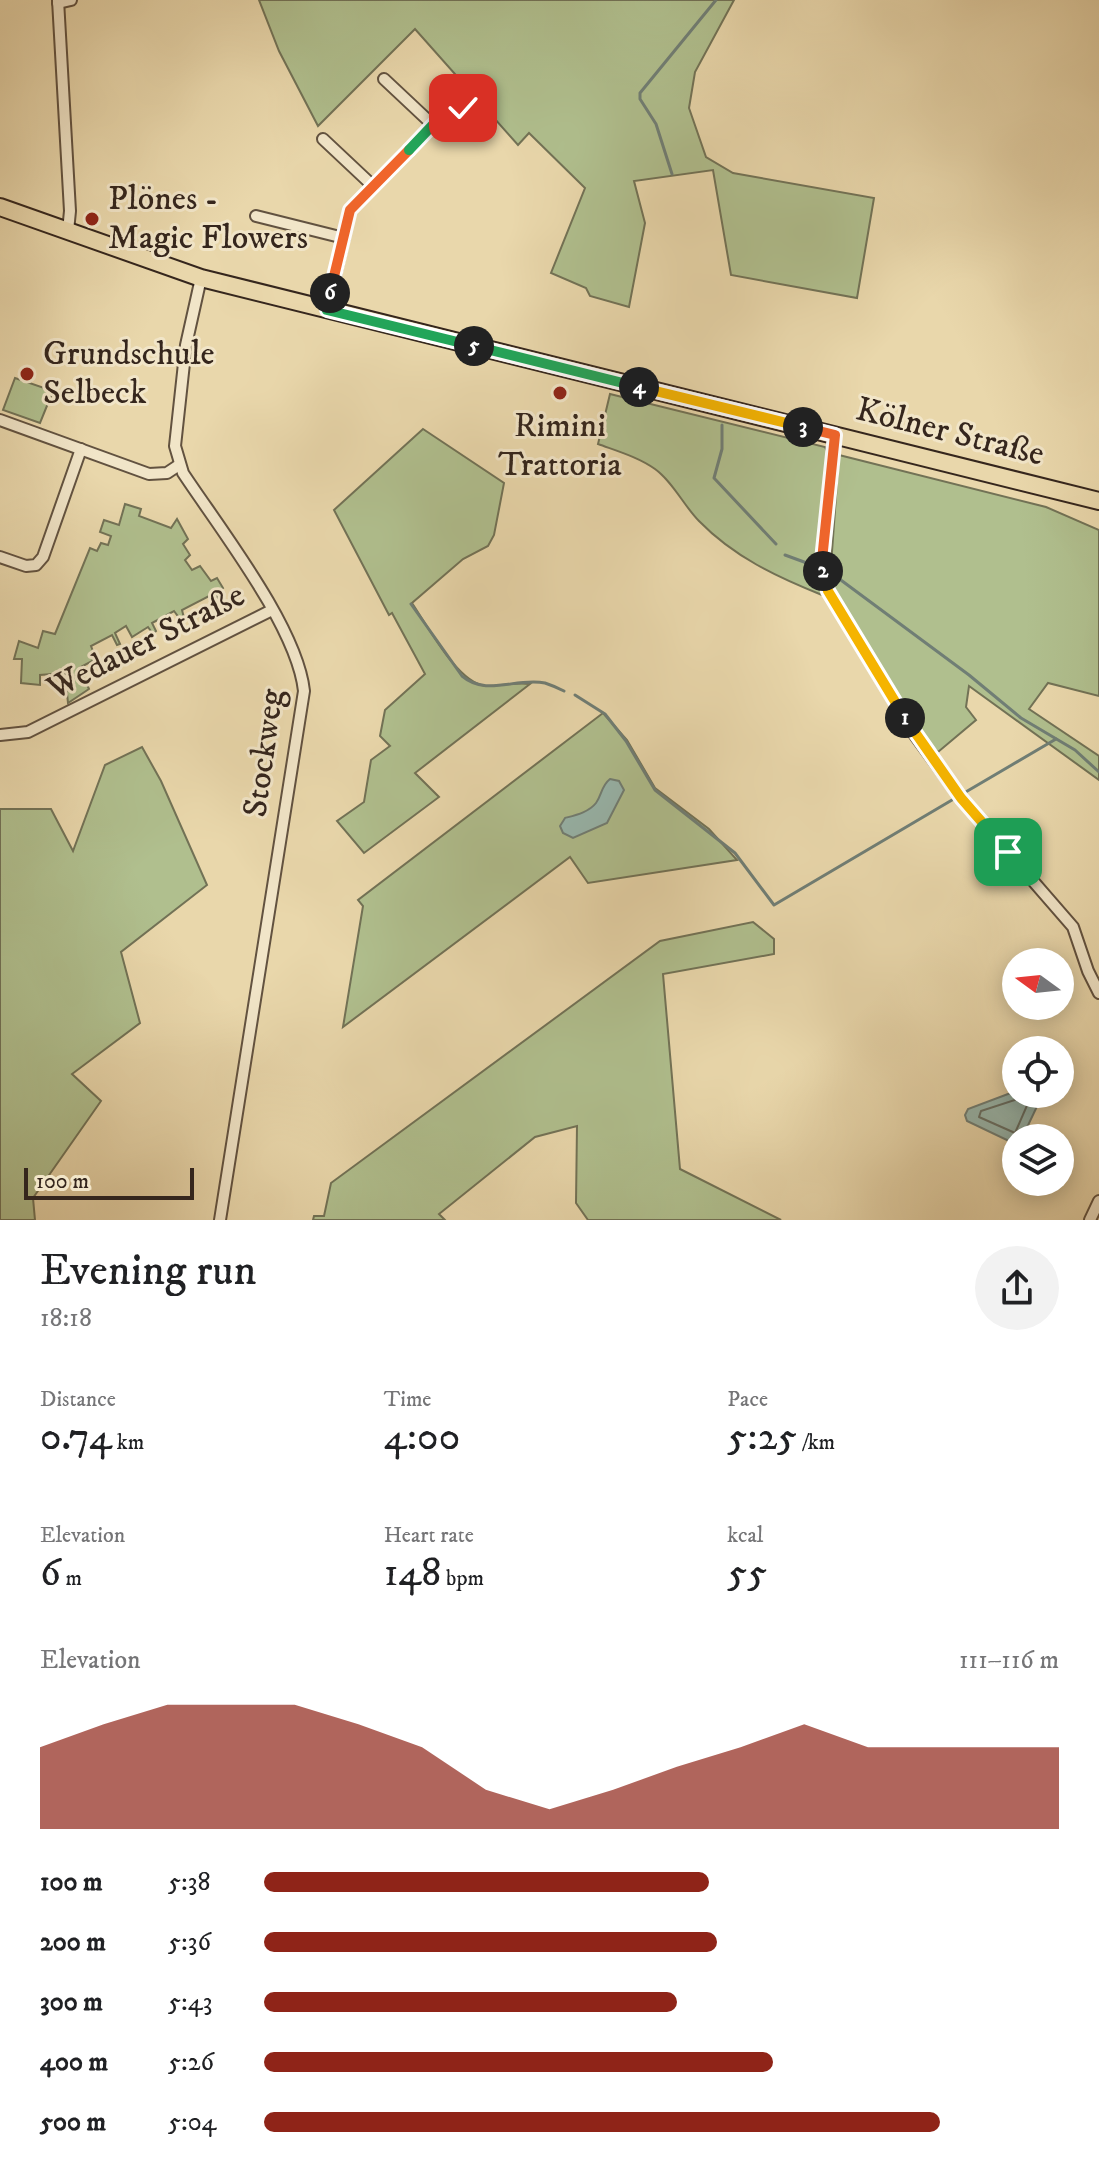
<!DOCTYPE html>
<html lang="en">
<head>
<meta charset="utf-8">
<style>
  body { margin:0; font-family:"IM FELL DW Pica",serif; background:#f2f2f2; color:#202124; height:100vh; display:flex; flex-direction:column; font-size:30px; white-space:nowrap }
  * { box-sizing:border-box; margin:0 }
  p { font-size:26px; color:#757577 }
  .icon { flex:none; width:44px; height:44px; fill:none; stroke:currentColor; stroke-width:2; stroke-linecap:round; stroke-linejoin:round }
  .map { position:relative; height:1220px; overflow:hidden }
  .side { display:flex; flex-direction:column; background:#fff; flex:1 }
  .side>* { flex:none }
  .needle { width:52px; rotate:285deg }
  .tools { position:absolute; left:1002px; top:948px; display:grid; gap:16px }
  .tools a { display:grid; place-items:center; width:72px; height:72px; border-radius:50%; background:#fff; box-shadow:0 4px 20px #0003; font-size:40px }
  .scale { position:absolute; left:24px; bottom:20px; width:170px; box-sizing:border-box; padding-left:8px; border:4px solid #35261d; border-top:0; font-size:22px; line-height:28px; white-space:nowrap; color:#35261d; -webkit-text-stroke:6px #f1e5c8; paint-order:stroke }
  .pin { position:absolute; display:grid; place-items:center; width:68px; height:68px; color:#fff; margin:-34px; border-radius:16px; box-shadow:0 4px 12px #0006 }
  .km { position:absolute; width:40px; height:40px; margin:-20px; border-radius:50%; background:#222; color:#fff; font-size:22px; line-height:40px; text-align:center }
  .round { display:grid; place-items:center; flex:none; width:84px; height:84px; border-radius:42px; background:#f2f2f2 }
  .overview { display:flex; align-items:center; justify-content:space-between; height:136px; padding:0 40px }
  h1 { font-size:44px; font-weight:600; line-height:60px }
  .metrics { display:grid; grid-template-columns:repeat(3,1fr); gap:12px; height:136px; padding:8px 40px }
  .metrics div { display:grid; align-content:center }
  .metrics b { font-size:40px; font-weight:600 }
  .metrics small { font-size:22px; font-weight:400 }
  .metrics p { font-size:22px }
  .chart { height:224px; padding:16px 40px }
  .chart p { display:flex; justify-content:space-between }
  .chart svg { width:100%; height:144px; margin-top:8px; fill:#8f2418; opacity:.7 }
  ul { padding:0 40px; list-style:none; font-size:26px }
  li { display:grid; grid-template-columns:128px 96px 1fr; align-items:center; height:60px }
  li i { height:20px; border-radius:10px; background:#8f2418 }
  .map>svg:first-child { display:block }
  .green { fill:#b0bf8e; stroke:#727256; stroke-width:2 }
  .water { fill:#98b8af; stroke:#707e75; stroke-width:2 }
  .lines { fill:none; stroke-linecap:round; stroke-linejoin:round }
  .shore { stroke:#666f66; stroke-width:2 }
  .stream { stroke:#707e75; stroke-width:3 }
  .street-casing { stroke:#625240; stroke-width:14 }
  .primary-casing { stroke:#35261d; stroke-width:20 }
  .street { stroke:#f1e5c8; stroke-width:10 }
  .primary { stroke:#e9d7ab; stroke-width:16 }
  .split-1-casing { stroke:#fff; stroke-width:16 }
  .split-2-casing { stroke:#fff; stroke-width:16 }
  .split-3-casing { stroke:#fff; stroke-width:16 }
  .split-4-casing { stroke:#fff; stroke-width:16 }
  .split-5-casing { stroke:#fff; stroke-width:16 }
  .split-6-casing { stroke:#fff; stroke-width:16 }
  .split-7-casing { stroke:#fff; stroke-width:16 }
  .split-8-casing { stroke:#fff; stroke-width:16 }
  .split-1 { stroke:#f5b400; stroke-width:10 }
  .split-2 { stroke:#f5b400; stroke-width:10 }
  .split-3 { stroke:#f0652b; stroke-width:10 }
  .split-4 { stroke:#f5b400; stroke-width:10 }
  .split-5 { stroke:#22a559; stroke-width:10 }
  .split-6 { stroke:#22a559; stroke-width:10 }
  .split-7 { stroke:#f0652b; stroke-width:10 }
  .split-8 { stroke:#22a559; stroke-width:10 }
  .poi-dot { fill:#8f2418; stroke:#f1e5c8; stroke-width:3 }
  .labels { text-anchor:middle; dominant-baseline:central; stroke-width:6; stroke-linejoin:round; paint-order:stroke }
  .poi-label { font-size:34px; fill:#35261d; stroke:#f1e5c8; text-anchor:start }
  .street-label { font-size:34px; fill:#35261d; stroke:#f1e5c8 }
</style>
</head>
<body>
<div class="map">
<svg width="1099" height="1220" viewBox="0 0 1099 1220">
  <rect width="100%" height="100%" fill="#e9d7ab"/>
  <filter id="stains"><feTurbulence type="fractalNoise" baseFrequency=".0025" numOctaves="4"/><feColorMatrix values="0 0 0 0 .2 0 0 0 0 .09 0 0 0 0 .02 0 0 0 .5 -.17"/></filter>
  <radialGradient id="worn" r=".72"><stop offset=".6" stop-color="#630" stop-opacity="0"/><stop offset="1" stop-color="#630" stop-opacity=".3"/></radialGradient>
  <g class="green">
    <path d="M259 0H734L695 72 689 108 706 157 733 173 874 198 857 298 731 275 713 170 634 181 645 223 629 307 590 296 586 288 551 273 585 188 529 133 518 145 415 29 318 126 279 51Z"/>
    <path d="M15 378 53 391 40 423 3 410Z"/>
    <path d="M610 394 825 447 829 455 817 569 822 595C777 577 734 557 699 521 684 506 673 482 655 469 638 457 617 451 598 444Z"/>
    <path d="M423 429 504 483 494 535 488 546 463 559 412 603C427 625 458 684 486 686 501 686 515 682 530 684L415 773 439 797 364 853 337 821 364 802 371 760 390 746 380 736 385 710 425 674 392 613 389 615 334 510Z"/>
    <path d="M839 455 1046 507 1099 530V696L1048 683 1029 709 1099 756V780L969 686 966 707 976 720 938 752 929 744 837 598 830 579Z"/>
    <path d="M125 504 141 509 139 516 171 528 177 519 188 539 183 544 190 555 185 560 192 570 200 566 211 581 217 578 223 588 216 594 218 599 213 602 209 596 182 610 184 618 180 619 174 611 152 623 156 631 153 634 148 627 132 637 126 626 115 633 120 644 117 645 112 635 91 646 96 659 79 668 89 689 68 703 65 673 40 675V685L21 683 22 659H14L19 641 38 648 43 631 55 634 90 548 97 551 101 543 108 545 111 536 100 532 104 520 119 525Z"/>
    <path d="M603 713 627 740 655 788 709 829 737 860 588 883 570 857 343 1027 363 906 358 900Z"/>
    <path d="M142 747 161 781 207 885 121 952 140 1023 72 1074 101 1101 33 1198 35 1220H0V809H51L73 851 105 765Z"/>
    <path d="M753 922 774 939V954L663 974 680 1169 781 1220H588L576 1203 577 1126 535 1137 439 1214 445 1220H313L314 1216H324L331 1183 660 941Z"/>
  </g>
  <g class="water">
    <path d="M610 779 619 781 624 790 607 823 573 838 563 833 560 826 565 818C576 815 589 812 596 803 602 795 601 786 610 779Z"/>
    <path d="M1016 1091V1094H1039L1041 1098 1022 1138H1016V1142H1011L967 1121 965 1115 968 1109Z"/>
  </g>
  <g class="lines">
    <path class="shore" d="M1023 1094 1018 1099 981 1111 979 1117 1015 1133 1032 1094"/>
    <g class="stream">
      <path d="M672 174 656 124 640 99V93L716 0"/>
      <path d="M722 425V449L714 478 776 544"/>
      <path d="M785 555 815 566"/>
      <path d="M830 572 969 675 1021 718 1075 750 1099 772"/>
      <path d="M411 604 462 676C487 697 516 677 545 683 551 685 558 688 564 691"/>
      <path d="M575 695 605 714 626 741 655 790 735 853 774 905 952 800"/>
      <path d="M964 793 1056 739"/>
    </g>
    <g class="street-casing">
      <g id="street">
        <path d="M58 0 70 211 68 231"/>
        <path d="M58 3 71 0"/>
        <path d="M384 79 433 125"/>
        <path d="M323 139 373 186"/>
        <path d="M256 216 344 238"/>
        <path d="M201 278 186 345 175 446 183 473C220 529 297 627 304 691L220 1220"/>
        <path d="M327 310 350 210 446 111 463 108"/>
        <path d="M0 420 149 474 167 473 179 465"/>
        <path d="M835 435 822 560 828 591 912 731 961 798 1073 927 1088 971 1099 993"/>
        <path d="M0 557 26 566 36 565 43 557 81 449"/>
        <path d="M0 735 28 732 272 610"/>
        <path d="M1090 1220 1099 1201"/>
      </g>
    </g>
    <g class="primary-casing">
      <path id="primary" d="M0 207 201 278 1099 501"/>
    </g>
    <use href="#street" class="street"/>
    <use href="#primary" class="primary"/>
  </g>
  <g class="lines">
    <g class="split-1-casing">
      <path id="split-1" d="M905 718 961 798 1008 852"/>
    </g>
    <g class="split-2-casing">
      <path id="split-2" d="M823 571 828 591 905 718"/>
    </g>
    <g class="split-3-casing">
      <path id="split-3" d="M803 427 835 435 822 560 823 571"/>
    </g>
    <g class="split-4-casing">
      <path id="split-4" d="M639 387 803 427"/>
    </g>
    <g class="split-5-casing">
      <path id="split-5" d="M474 346 639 387"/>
    </g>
    <g class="split-6-casing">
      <path id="split-6" d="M330 293 327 310 474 346"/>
    </g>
    <g class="split-7-casing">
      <path id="split-7" d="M330 293 350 210 409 150"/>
    </g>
    <g class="split-8-casing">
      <path id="split-8" d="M409 150 446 111 463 108"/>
    </g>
    <use href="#split-1" class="split-1"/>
    <use href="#split-2" class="split-2"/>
    <use href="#split-3" class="split-3"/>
    <use href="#split-4" class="split-4"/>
    <use href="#split-5" class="split-5"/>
    <use href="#split-6" class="split-6"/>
    <use href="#split-7" class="split-7"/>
    <use href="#split-8" class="split-8"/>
  </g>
  <g class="poi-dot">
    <circle cx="92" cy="219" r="8"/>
    <circle cx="27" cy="374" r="8"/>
    <circle cx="560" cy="393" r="8"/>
  </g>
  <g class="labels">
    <g class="poi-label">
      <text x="108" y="199">Plönes -<tspan x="108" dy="39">Magic Flowers</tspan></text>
      <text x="43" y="354">Grundschule<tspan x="43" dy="39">Selbeck</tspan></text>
      <text x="560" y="426" text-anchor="middle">Rimini<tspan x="560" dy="39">Trattoria</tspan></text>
    </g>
    <g class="street-label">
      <text transform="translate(950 432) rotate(14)">Kölner Straße</text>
      <text transform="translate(146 642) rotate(-27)">Wedauer Straße</text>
      <text transform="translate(264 753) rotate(-82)">Stockweg</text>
    </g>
  </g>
  <rect width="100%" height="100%" filter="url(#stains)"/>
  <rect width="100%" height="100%" fill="url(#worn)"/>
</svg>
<div class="tools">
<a><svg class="needle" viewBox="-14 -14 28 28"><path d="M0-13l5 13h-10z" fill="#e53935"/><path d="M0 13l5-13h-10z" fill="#757577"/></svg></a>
<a><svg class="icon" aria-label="locate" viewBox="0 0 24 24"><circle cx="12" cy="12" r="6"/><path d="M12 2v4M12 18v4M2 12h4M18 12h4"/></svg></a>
<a><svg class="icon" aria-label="layers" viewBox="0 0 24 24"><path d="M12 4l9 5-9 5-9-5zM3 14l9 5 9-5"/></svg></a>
</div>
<div class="scale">100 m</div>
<div class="pin" style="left:1008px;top:852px;background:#1e9e55"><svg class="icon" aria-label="arrive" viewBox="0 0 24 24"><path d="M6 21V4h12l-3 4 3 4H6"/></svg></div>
<div class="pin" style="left:463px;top:108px;background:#d93025"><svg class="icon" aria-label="check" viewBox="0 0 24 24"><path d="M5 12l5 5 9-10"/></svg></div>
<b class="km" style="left:905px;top:718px">1</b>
<b class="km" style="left:823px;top:571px">2</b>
<b class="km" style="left:803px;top:427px">3</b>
<b class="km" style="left:639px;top:387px">4</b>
<b class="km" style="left:474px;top:346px">5</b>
<b class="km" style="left:330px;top:293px">6</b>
</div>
<section class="side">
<div class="overview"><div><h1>Evening run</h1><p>18:18</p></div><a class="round"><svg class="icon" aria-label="share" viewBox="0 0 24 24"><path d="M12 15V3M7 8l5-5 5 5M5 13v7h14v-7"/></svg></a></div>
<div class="metrics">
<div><p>Distance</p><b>0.74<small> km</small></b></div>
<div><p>Time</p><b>4:00</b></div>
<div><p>Pace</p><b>5:25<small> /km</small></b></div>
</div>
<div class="metrics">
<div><p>Elevation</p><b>6<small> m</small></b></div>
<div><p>Heart rate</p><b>148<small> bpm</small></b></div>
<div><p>kcal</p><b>55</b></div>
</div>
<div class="chart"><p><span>Elevation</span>111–116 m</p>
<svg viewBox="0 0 160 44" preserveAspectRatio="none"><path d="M0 44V19L10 12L20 6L30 6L40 6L50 12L60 19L70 32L80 38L90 32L100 25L110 19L120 12L130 19L140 19L150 19L160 19V44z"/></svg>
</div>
<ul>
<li><b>100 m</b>5:38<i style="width:56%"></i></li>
<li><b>200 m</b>5:36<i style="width:57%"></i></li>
<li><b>300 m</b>5:43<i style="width:52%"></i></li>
<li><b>400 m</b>5:26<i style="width:64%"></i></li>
<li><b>500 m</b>5:04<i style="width:85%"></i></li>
</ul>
</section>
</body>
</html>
